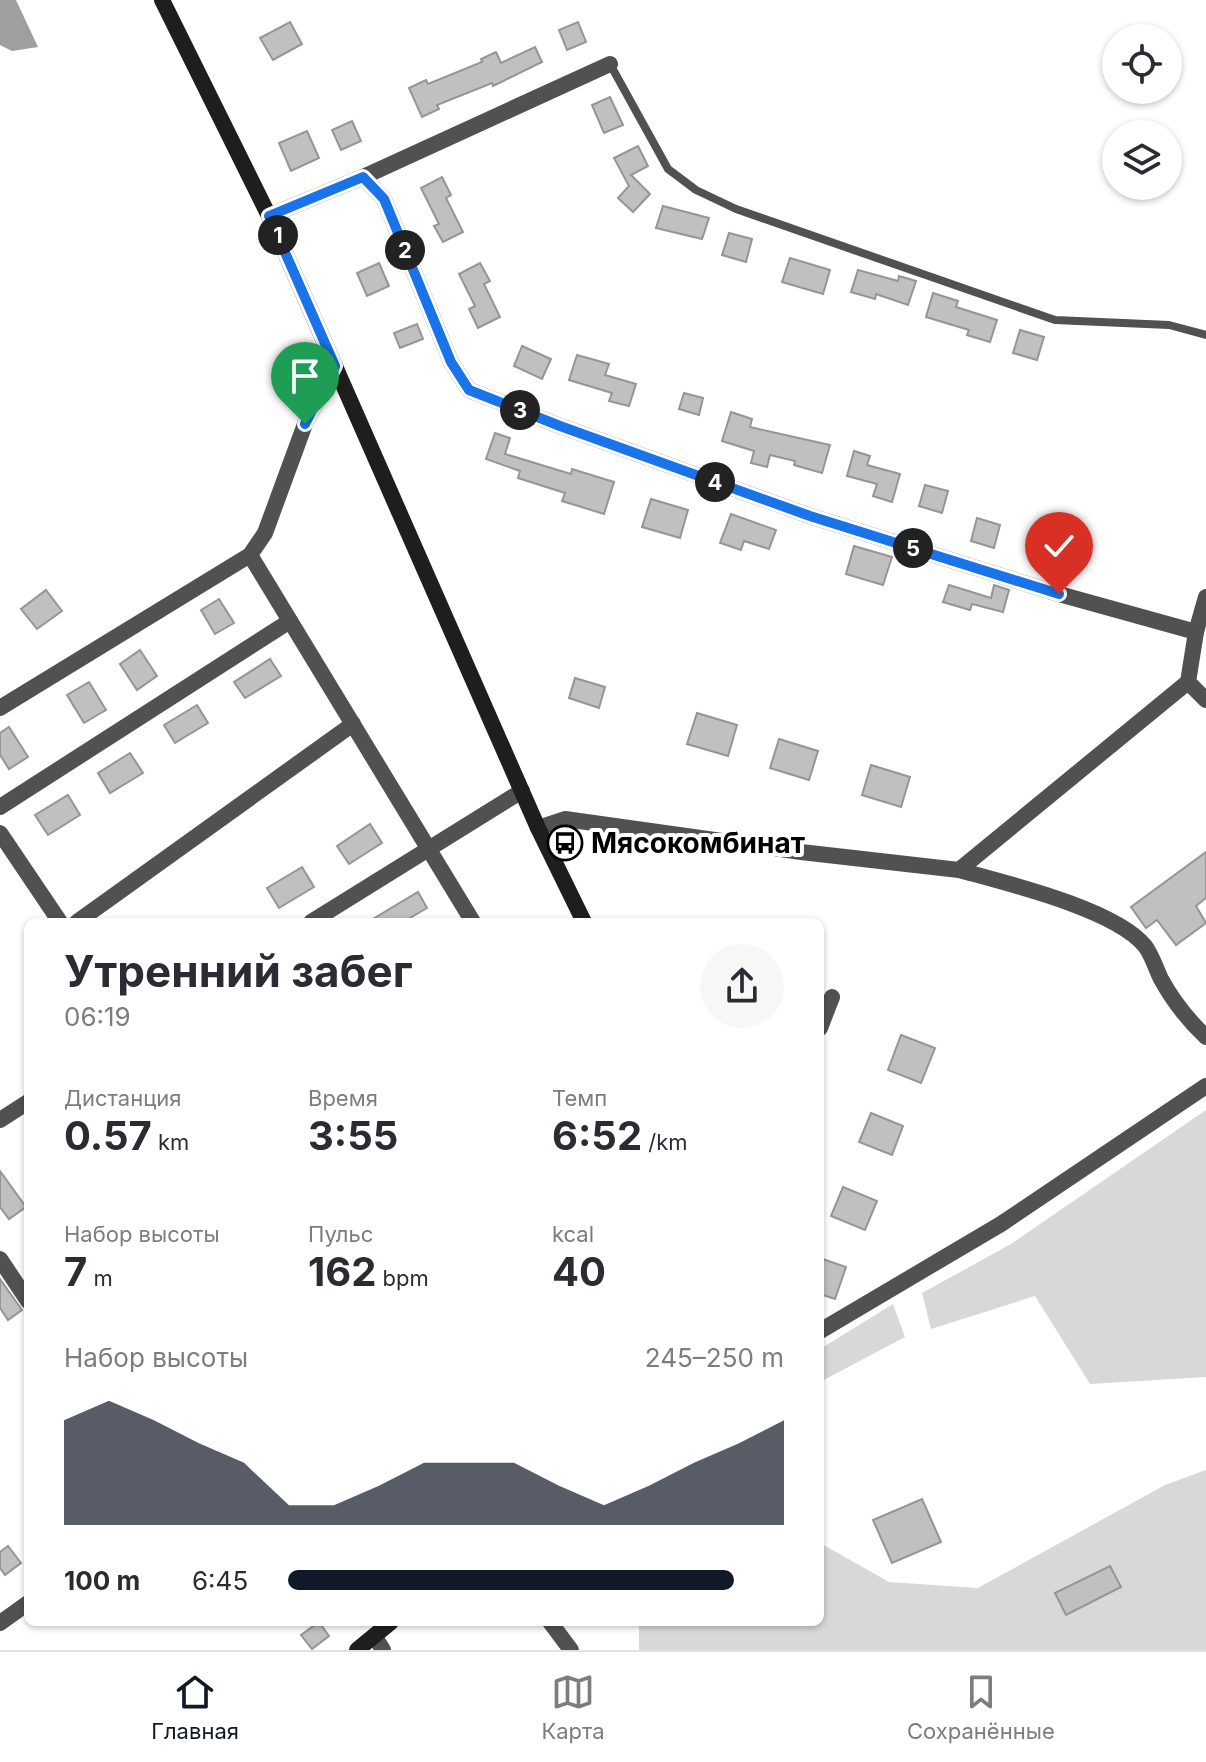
<!DOCTYPE html>
<html lang="ru">
<head>
<meta charset="utf-8">
<style>
  body { margin:0; font-family:Inter,sans-serif; background:#f7f7f7; color:#2b2b33; height:100vh; display:flex; flex-direction:column; font-size:30px; white-space:nowrap }
  * { box-sizing:border-box; margin:0 }
  p { font-size:26px; color:#7c7c81 }
  .icon { flex:none; width:44px; height:44px; fill:none; stroke:currentColor; stroke-width:2; stroke-linecap:round; stroke-linejoin:round }
  .map { position:relative; flex:1; overflow:hidden }
  .panel { position:absolute; left:24px; top:918px; width:800px; height:708px; display:flex; flex-direction:column; background:#fff; border-radius:12px; box-shadow:0 2px 6px #0004 }
  .panel>* { flex:none }
  .fabs { position:absolute; left:1102px; top:24px; display:grid; gap:16px }
  .fabs a { display:grid; place-items:center; width:80px; height:80px; border-radius:50%; background:#fff; box-shadow:0 2px 6px #0004; font-size:40px }
  .pin { position:absolute; display:grid; place-items:center; width:68px; height:68px; color:#fff; margin:-82px -34px; border-radius:50% 50% 50% 0; rotate:-45deg; box-shadow:0 0 8px #0007 }
  .pin .icon { rotate:45deg }
  .km { position:absolute; width:40px; height:40px; margin:-20px; border-radius:50%; background:#222; color:#fff; font-size:22px; line-height:40px; text-align:center }
  .round { display:grid; place-items:center; flex:none; width:84px; height:84px; border-radius:42px; background:#f7f7f7 }
  .summary { display:flex; align-items:center; justify-content:space-between; height:136px; padding:0 40px }
  h1 { font-size:44px; font-weight:700; line-height:60px }
  .metrics { display:grid; grid-template-columns:repeat(3,1fr); gap:12px; height:136px; padding:8px 40px }
  .metrics div { display:grid; align-content:center }
  .metrics b { font-size:40px; font-weight:700 }
  .metrics small { font-size:22px; font-weight:400 }
  .metrics p { font-size:22px }
  .chart { height:224px; padding:16px 40px }
  .chart p { display:flex; justify-content:space-between }
  .chart svg { width:100%; height:144px; margin-top:8px; fill:#111827; opacity:.7 }
  ul { padding:0 40px; list-style:none; font-size:26px }
  li { display:grid; grid-template-columns:128px 96px 1fr; align-items:center; height:60px }
  li i { height:20px; border-radius:10px; background:#111827 }
  .menu { display:flex; justify-content:space-around; align-items:center; height:112px; border-top:2px solid #e1e1e2; background:#fff; font-size:22px; color:#7c7c81 }
  .menu a { display:grid; justify-items:center; gap:4px }
  .menu .selected { color:#111827 }
  .map>svg:first-child { display:block }
  .green { fill:#d8d8d8 }
  .water { fill:#9f9f9f }
  .building { fill:#c0c0c0; stroke:#959595; stroke-width:2 }
  .lines { fill:none; stroke-linecap:round; stroke-linejoin:round }
  .lane { stroke:#515151; stroke-width:8 }
  .street { stroke:#515151; stroke-width:16 }
  .secondary { stroke:#1e1e1e; stroke-width:16 }
  .route-casing { stroke:#fff; stroke-width:16 }
  .route { stroke:#1a73e8; stroke-width:10 }
  .labels { text-anchor:middle; dominant-baseline:central; stroke-width:8; stroke-linejoin:round; paint-order:stroke }
  .poi-label { font-size:28px; font-weight:bold; fill:#000; stroke:#fff; text-anchor:start }
</style>
</head>
<body>
<div class="map">
<svg width="1206" height="1650" viewBox="0 0 1206 1650">
  <rect width="100%" height="100%" fill="#fff"/>
  <g class="green">
    <path d="M1206 1110V1377L1090 1384 1035 1296 931 1329 922 1293 1011 1244Z"/>
    <path d="M893 1304 905 1337 820 1382V1349Z"/>
    <path d="M1206 1470V1650H639V1622H820V1543L889 1582 978 1588 1165 1485Z"/>
  </g>
  <path class="water" d="M0 0H16L38 47 12 51 0 45Z"/>
  <g class="building">
    <path d="M290 22 302 44 273 60 260 38Z"/>
    <path d="M578 22 586 42 567 50 559 30Z"/>
    <path d="M535 47 542 62 493 86 492 83 437 105 439 109 422 117 409 88 426 80 428 84 482 62 481 59 496 52 501 63Z"/>
    <path d="M610 97 623 125 604 133 592 105Z"/>
    <path d="M352 121 361 141 341 150 332 130Z"/>
    <path d="M307 131 319 158 291 171 279 143Z"/>
    <path d="M638 146 648 166 631 175 650 194 633 212 618 198 629 186 614 158Z"/>
    <path d="M442 177 451 195 446 198 463 232 443 242 434 226 439 224 421 188Z"/>
    <path d="M663 206 709 218 702 239 656 228Z"/>
    <path d="M729 233 752 239 746 262 722 255Z"/>
    <path d="M790 258 830 270 823 294 782 282Z"/>
    <path d="M379 263 389 286 367 296 357 273Z"/>
    <path d="M480 263 490 281 484 284 500 317 478 328 469 309 475 306 459 274Z"/>
    <path d="M858 270 898 281 899 276 916 281 908 305 876 294 875 299 851 292Z"/>
    <path d="M933 293 958 301 956 307 997 320 990 342 967 335 969 330 926 317Z"/>
    <path d="M417 324 423 339 400 348 394 333Z"/>
    <path d="M1020 330 1044 337 1037 360 1013 353Z"/>
    <path d="M522 346 551 359 542 379 514 366Z"/>
    <path d="M577 355 609 364 605 375 636 384 629 406 609 401 612 393 569 380Z"/>
    <path d="M684 393 703 398 699 415 679 409Z"/>
    <path d="M731 412 752 419 750 427 830 445 822 473 794 465 795 461 770 455 767 467 751 463 754 451 722 441Z"/>
    <path d="M495 433 510 438 505 454 571 474 572 469 614 482 604 514 562 501 565 493 518 478 520 471 486 459Z"/>
    <path d="M854 451 870 456 867 465 900 474 892 502 873 496 877 484 847 476Z"/>
    <path d="M925 485 948 491 942 513 919 506Z"/>
    <path d="M651 499 688 510 680 538 642 527Z"/>
    <path d="M731 514 776 530 769 549 744 541 741 550 720 543Z"/>
    <path d="M977 518 1000 525 994 548 971 541Z"/>
    <path d="M854 546 892 557 883 585 846 574Z"/>
    <path d="M949 585 991 598 994 585 1009 590 1003 612 972 604 970 610 943 602Z"/>
    <path d="M46 590 62 611 37 629 21 609Z"/>
    <path d="M219 599 234 623 215 634 201 610Z"/>
    <path d="M140 650 157 676 137 690 120 664Z"/>
    <path d="M270 659 281 676 245 698 234 682Z"/>
    <path d="M575 678 605 687 599 708 569 698Z"/>
    <path d="M89 682 106 710 84 723 67 695Z"/>
    <path d="M197 705 208 723 175 743 164 725Z"/>
    <path d="M697 713 737 725 728 756 687 744Z"/>
    <path d="M9 727 28 757 9 769 0 755V733Z"/>
    <path d="M779 739 818 751 809 780 770 768Z"/>
    <path d="M130 753 143 773 110 793 98 773Z"/>
    <path d="M871 765 910 777 901 807 862 795Z"/>
    <path d="M68 795 80 815 48 835 35 815Z"/>
    <path d="M370 824 382 843 349 864 337 846Z"/>
    <path d="M1206 852V898L1196 906 1206 923 1176 945 1157 920 1146 928 1131 907Z"/>
    <path d="M302 867 314 887 279 908 267 888Z"/>
    <path d="M418 892 427 908 403 922H368Z"/>
    <path d="M901 1035 935 1048 921 1083 888 1070Z"/>
    <path d="M871 1113 903 1126 892 1155 859 1142Z"/>
    <path d="M0 1171 26 1207 9 1219 0 1207Z"/>
    <path d="M843 1187 877 1201 865 1230 831 1216Z"/>
    <path d="M820 1258 846 1267 835 1299 820 1294Z"/>
    <path d="M0 1279 22 1310 8 1320 0 1308Z"/>
    <path d="M922 1499 941 1542 892 1563 873 1520Z"/>
    <path d="M8 1546 21 1563 5 1575 0 1568V1552Z"/>
    <path d="M1110 1566 1121 1587 1066 1615 1055 1593Z"/>
    <path d="M319 1622 329 1636 312 1649 301 1635Z"/>
  </g>
  <g class="lines">
    <path class="lane" d="M610 64 668 169 696 190 736 209 1055 320 1169 325 1206 335"/>
    <g class="street">
      <path d="M363 177 384 199 451 362 469 390 560 426 810 516 1059 594 1196 632"/>
      <path d="M269 216 363 177 610 64"/>
      <path d="M250 555 473 922"/>
      <path d="M1206 597 1196 632 1188 682 1206 700"/>
      <path d="M0 708 250 555 265 533 305 424 335 366"/>
      <path d="M0 807 290 621"/>
      <path d="M538 828 565 819 801 852 959 870 1188 682"/>
      <path d="M0 833 60 922"/>
      <path d="M959 870C1006 883 1115 909 1145 946 1152 955 1156 969 1161 979 1173 1001 1188 1020 1206 1037"/>
      <path d="M77 922 353 724"/>
      <path d="M311 922 522 791"/>
      <path d="M820 1028 832 997"/>
      <path d="M0 1120 28 1102"/>
      <path d="M0 1259 28 1301"/>
      <path d="M820 1331 1001 1224 1206 1086"/>
      <path d="M550 1622 571 1650"/>
      <path d="M0 1623 28 1603"/>
      <path d="M375 1637 383 1650"/>
    </g>
    <g class="secondary">
      <path d="M162 0 269 216 538 828 584 922"/>
      <path d="M357 1650 391 1622"/>
    </g>
  </g>
  <g class="lines">
    <g class="route-casing">
      <path id="route" d="M305 424 335 366 269 216 363 177 384 199 451 362 469 390 560 426 810 516 1059 594"/>
    </g>
    <use href="#route" class="route"/>
  </g>
  <defs>
    <g id="bus-ring" transform="scale(1.8)"><circle r="9.5" fill="#fff" stroke="#000" stroke-width="1.5"/><path d="M-5-6H5V4H4V6H2V4H-2V6H-4V4H-5ZM-3.5-4V0h7V-4ZM-3.5 1.2v1.5H-2V1.2ZM2 1.2v1.5H3.5V1.2Z" fill="#000"/></g>
  </defs>
  <g fill-rule="evenodd">
    <use href="#bus-ring" x="565" y="843"/>
  </g>
  <g class="labels">
    <g class="poi-label">
      <text x="591" y="843">Мясокомбинат</text>
    </g>
  </g>
</svg>
<div class="fabs">
<a><svg class="icon" aria-label="locate" viewBox="0 0 24 24"><circle cx="12" cy="12" r="6"/><path d="M12 2v4M12 18v4M2 12h4M18 12h4"/></svg></a>
<a><svg class="icon" aria-label="layers" viewBox="0 0 24 24"><path d="M12 4l9 5-9 5-9-5zM3 14l9 5 9-5"/></svg></a>
</div>
<div class="pin" style="left:305px;top:424px;background:#1e9e55"><svg class="icon" aria-label="arrive" viewBox="0 0 24 24"><path d="M6 21V4h12l-3 4 3 4H6"/></svg></div>
<div class="pin" style="left:1059px;top:594px;background:#d93025"><svg class="icon" aria-label="check" viewBox="0 0 24 24"><path d="M5 12l5 5 9-10"/></svg></div>
<b class="km" style="left:278px;top:235px">1</b>
<b class="km" style="left:405px;top:250px">2</b>
<b class="km" style="left:520px;top:410px">3</b>
<b class="km" style="left:715px;top:482px">4</b>
<b class="km" style="left:913px;top:548px">5</b>
<section class="panel">
<div class="summary"><div><h1>Утренний забег</h1><p>06:19</p></div><a class="round"><svg class="icon" aria-label="share" viewBox="0 0 24 24"><path d="M12 15V3M7 8l5-5 5 5M5 13v7h14v-7"/></svg></a></div>
<div class="metrics">
<div><p>Дистанция</p><b>0.57<small> km</small></b></div>
<div><p>Время</p><b>3:55</b></div>
<div><p>Темп</p><b>6:52<small> /km</small></b></div>
</div>
<div class="metrics">
<div><p>Набор высоты</p><b>7<small> m</small></b></div>
<div><p>Пульс</p><b>162<small> bpm</small></b></div>
<div><p>kcal</p><b>40</b></div>
</div>
<div class="chart"><p><span>Набор высоты</span>245–250 m</p>
<svg viewBox="0 0 160 44" preserveAspectRatio="none"><path d="M0 44V12L10 6L20 12L30 19L40 25L50 38L60 38L70 32L80 25L90 25L100 25L110 32L120 38L130 32L140 25L150 19L160 12V44z"/></svg>
</div>
<ul>
<li><b>100 m</b>6:45<i style="width:90%"></i></li>
</ul>
</section>
</div>
<nav class="menu">
<a class="selected"><svg class="icon" aria-label="home" viewBox="0 0 24 24"><path d="M3 11l9-7 9 7M6 9v11h12V9"/></svg>Главная</a>
<a><svg class="icon" aria-label="map" viewBox="0 0 24 24"><path d="M3 6l6-2 6 2 6-2v14l-6 2-6-2-6 2zM9 4v14M15 6v14"/></svg>Карта</a>
<a><svg class="icon" aria-label="saved" viewBox="0 0 24 24"><path d="M7 4h10v16l-5-4-5 4z"/></svg>Сохранённые</a>
</nav>
</body>
</html>
